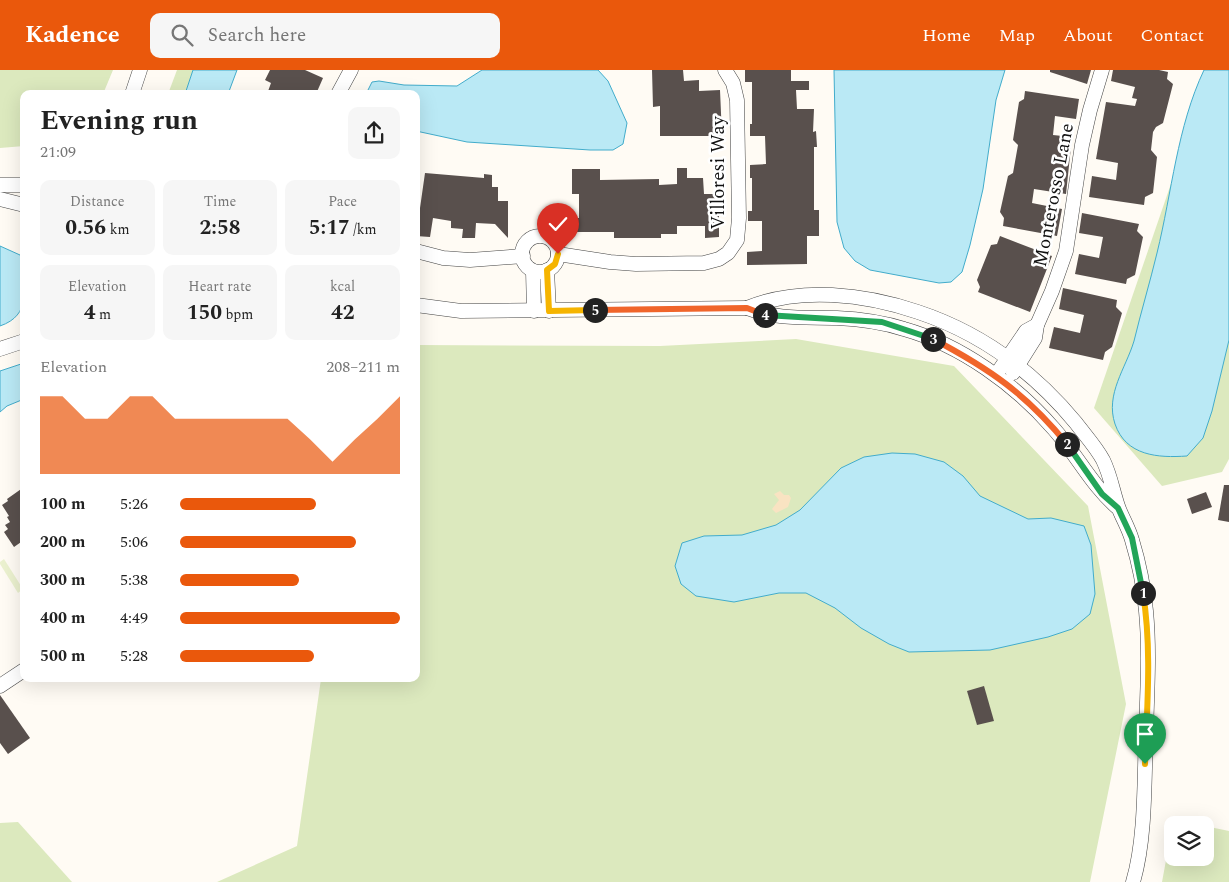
<!DOCTYPE html>
<html lang="en">
<head>
<meta charset="utf-8">
<style>
  body { margin:0; font-family:Spectral,serif; background:#f6f6f6; color:#222; height:100vh; display:flex; flex-direction:column; font-size:19px; white-space:nowrap }
  * { box-sizing:border-box; margin:0 }
  p { font-size:16px; color:#767676 }
  .icon { flex:none; width:28px; height:28px; fill:none; stroke:currentColor; stroke-width:2; stroke-linecap:round; stroke-linejoin:round }
  .map { position:relative; flex:1; overflow:hidden }
  .drawer { position:absolute; left:20px; top:20px; width:400px; height:592px; display:flex; flex-direction:column; background:#fff; border-radius:10px; box-shadow:0 5px 20px #0002 }
  .drawer>* { flex:none }
  .fabs { position:absolute; left:1164px; top:746px; display:grid; gap:10px }
  .fabs a { display:grid; place-items:center; width:50px; height:50px; border-radius:10px; background:#fff; box-shadow:0 5px 20px #0002; font-size:25px }
  .pin { position:absolute; display:grid; place-items:center; width:42px; height:42px; color:#fff; margin:-51px -21px; border-radius:50% 50% 50% 0; rotate:-45deg; box-shadow:0 0 5px #0007 }
  .pin .icon { rotate:45deg }
  .km { position:absolute; width:25px; height:25px; margin:-12px; border-radius:50%; background:#222; color:#fff; font-size:14px; line-height:25px; text-align:center }
  .round { display:grid; place-items:center; flex:none; width:52px; height:52px; border-radius:10px; background:#f6f6f6 }
  .head { display:flex; align-items:center; justify-content:space-between; height:85px; padding:0 20px }
  h1 { font-size:28px; font-weight:700; line-height:38px }
  .metrics { display:grid; grid-template-columns:repeat(3,1fr); gap:8px; height:85px; padding:5px 20px }
  .metrics div { display:grid; align-content:center; border-radius:10px; background:#f6f6f6; text-align:center }
  .metrics b { font-size:21px; font-weight:700 }
  .metrics small { font-size:14px; font-weight:400 }
  .metrics p { font-size:14px }
  .chart { height:140px; padding:10px 20px }
  .chart p { display:flex; justify-content:space-between }
  .chart svg { width:100%; height:90px; margin-top:5px; fill:#ea580c; opacity:.7 }
  ul { padding:0 20px; list-style:none; font-size:16px }
  li { display:grid; grid-template-columns:80px 60px 1fr; align-items:center; height:38px }
  li i { height:12px; border-radius:6px; background:#ea580c }
  header { display:flex; align-items:center; gap:30px; box-sizing:border-box; height:70px; padding:0 25px; background:#ea580c; color:#fff }
  header strong { font-size:24px }
  nav { display:flex; gap:28px; margin-inline-start:auto; font-size:18px }
  .search { width:350px; height:45px; background:#f6f6f6; display:flex; align-items:center; gap:12px; box-sizing:border-box; padding:0 18px; border-radius:10px; color:#767676; font-size:19px }
  .map>svg:first-child { display:block }
  .green { fill:#dce9be }
  .sand { fill:#f9e3c2 }
  .pitch { fill:#ebf1cf }
  .water { fill:#bae9f5; stroke:#42accb }
  .building { fill:#59504d }
  .lines { fill:none; stroke-linecap:round; stroke-linejoin:round }
  .minor-casing { stroke:#444; stroke-width:15 }
  .minor { stroke:#fff; stroke-width:14 }
  .split-1-casing { stroke:#fff; stroke-width:10 }
  .split-2-casing { stroke:#fff; stroke-width:10 }
  .split-3-casing { stroke:#fff; stroke-width:10 }
  .split-4-casing { stroke:#fff; stroke-width:10 }
  .split-5-casing { stroke:#fff; stroke-width:10 }
  .split-6-casing { stroke:#fff; stroke-width:10 }
  .split-1 { stroke:#f5b400; stroke-width:6 }
  .split-2 { stroke:#22a559; stroke-width:6 }
  .split-3 { stroke:#f0652b; stroke-width:6 }
  .split-4 { stroke:#22a559; stroke-width:6 }
  .split-5 { stroke:#f0652b; stroke-width:6 }
  .split-6 { stroke:#f5b400; stroke-width:6 }
  .labels { text-anchor:middle; dominant-baseline:central; stroke-width:5; stroke-linejoin:round; paint-order:stroke }
  .street-label { font-size:19px; fill:#111; stroke:#fff }
</style>
</head>
<body>
<header>
<strong>Kadence</strong>
<div class="search"><svg class="icon" aria-label="search" viewBox="0 0 24 24"><circle cx="10" cy="10" r="6"/><path d="M15 15l6 6"/></svg>Search here</div>
<nav><a>Home</a><a>Map</a><a>About</a><a>Contact</a></nav>
</header>
<div class="map">
<svg width="1229" height="812" viewBox="0 0 1229 812">
  <rect width="100%" height="100%" fill="#fffbf4"/>
  <g class="green">
    <path d="M0 0H113L103 24H24V76L0 78Z"/>
    <path d="M177 0H221L210 24H168Z"/>
    <path d="M1210 0H1229V389L1222 402 1162 416 1094 338Z"/>
    <path d="M796 269 954 296 1088 436 1126 634 1090 812H217L297 776 321 609H416V275L660 276Z"/>
    <path d="M18 752 72 812H0V753Z"/>
    <path d="M1205 756 1229 761V812H1162L1172 758V788H1205Z"/>
  </g>
  <path class="sand" d="M780 421 784 425H789L791 428 788 437 776 443 772 439 779 430 774 424Z"/>
  <path class="pitch" d="M4 489 23 519 18 523 0 494V492Z"/>
  <g class="water">
    <path d="M193 0H237L228 24H185Z"/>
    <path d="M482 0H598L608 11 627 53 623 74 613 80H590L467 72 416 61V24H366L372 12 379 11 404 15 457 16Z"/>
    <path d="M834 0H1005L996 30 983 119 970 175 962 202 951 212 939 213 870 200 855 191 844 178 837 152Z"/>
    <path d="M1204 0H1229V270L1212 341 1203 368 1187 386C1158 388 1126 386 1115 354 1105 324 1126 298 1134 271 1141 242 1150 212 1157 183 1172 122 1177 57 1204 0Z"/>
    <path d="M0 176 20 185 24 190C24 218 32 245 0 256Z"/>
    <path d="M24 293V329L7 336 0 342V301Z"/>
    <path d="M892 383 915 384 944 392 963 406 980 426 1028 449 1051 448 1084 456 1091 475 1095 524 1090 544 1072 559 1048 567 990 580 909 582 889 574 861 558 835 538 806 523H779L734 532 696 526 681 514 675 496 682 473 704 466 742 465 776 455 800 440 841 398 864 387Z"/>
  </g>
  <g class="building">
    <path d="M270 0H305L323 8 316 24H267L271 13 265 10Z"/>
    <path d="M652 0H683L684 11 699 10V21L720 20 722 66H660V36L653 37Z"/>
    <path d="M745 0H791V11H809V20H796L797 39H814L813 62 816 61 817 77H814V140H819V166H807V194L747 195V182L762 181V151H748V141H752V108H750V95L766 94 765 66H750V54H752V12H745Z"/>
    <path d="M1050 0H1091L1087 14 1050 2Z"/>
    <path d="M1113 0H1159L1168 2 1167 9 1173 14 1163 53 1156 57 1153 62 1151 80 1157 87 1153 123 1145 127 1144 135 1089 127 1092 106 1116 110 1118 93 1096 89 1106 32 1135 36 1137 29 1132 28 1135 17 1111 11Z"/>
    <path d="M1025 21 1079 29 1076 49 1055 46 1053 65 1072 67 1066 124 1034 119 1032 133 1062 139 1057 166 1003 156 1004 148 1000 142 1008 106 1013 103 1018 75 1013 70 1019 32 1024 29Z"/>
    <path d="M677 98H687V108H703L704 124H719V167L705 168V156H677V164H661V168H614V162H572L571 148H579V124H572V99H600V110L659 109V115L677 114Z"/>
    <path d="M425 103 484 108V104L492 105V117H498V131H508V168L495 154 476 153 475 168H462L463 159 451 158V151L433 148 430 167 416 166Z"/>
    <path d="M1082 143 1139 154 1137 161 1143 167 1135 205 1127 209 1126 214 1075 204 1079 184 1099 188 1103 167 1079 163Z"/>
    <path d="M1000 166 1052 186 1030 242 978 222 980 217 977 210 991 175 997 174Z"/>
    <path d="M1063 218 1117 230 1116 237 1122 243 1112 277 1105 282 1103 290 1049 278 1054 257 1080 263 1084 245 1059 239Z"/>
    <path d="M1224 415H1229V452L1218 450Z"/>
    <path d="M24 417V470L14 477 4 462 8 459 5 455 10 452 7 447 9 446 2 435 8 431 7 429Z"/>
    <path d="M1206 422 1212 437 1192 444 1187 429Z"/>
    <path d="M984 616 994 651 977 655 967 621Z"/>
    <path d="M0 625 30 668 8 684 0 673Z"/>
  </g>
  <g class="lines">
    <g class="minor-casing">
      <g id="minor">
        <path d="M132 24 140 0"/>
        <path d="M338 24 351 0"/>
        <path d="M0 115H24"/>
        <path d="M0 129 24 135"/>
        <circle cx="540" cy="184" r="18"/>
        <path d="M416 181 443 188 470 190 523 186"/>
        <path d="M558 184 610 192 636 194 704 193 719 189 728 183 737 170 739 148 737 30 733 13 725 0"/>
        <path d="M547 200 549 241"/>
        <path d="M533 201 534 241"/>
        <path d="M416 235 461 241 747 238"/>
        <path d="M0 279 24 271"/>
        <path d="M1013 303 1035 268 1037 255 1052 221 1066 181 1082 75 1090 40 1102 0"/>
        <path d="M996 305 1026 261 1037 255"/>
        <path d="M1118 438C1092 416 1077 385 1054 359 1016 315 961 275 904 259 882 252 860 249 837 248 805 247 778 250 747 238 800 216 865 224 918 242 981 263 1034 302 1076 353 1085 365 1096 377 1103 390 1111 406 1113 423 1119 439 1123 449 1129 459 1132 470 1139 493 1144 518 1146 541 1150 582 1147 623 1146 664 1144 710 1146 768 1133 812"/>
        <path d="M0 616 24 600"/>
      </g>
    </g>
    <use href="#minor" class="minor"/>
  </g>
  <g class="lines">
    <g class="split-1-casing">
      <path id="split-1" d="M1143 523C1152 579 1147 637 1145 694"/>
    </g>
    <g class="split-2-casing">
      <path id="split-2" d="M1067 374 1102 424 1118 438 1132 468 1143 523"/>
    </g>
    <g class="split-3-casing">
      <path id="split-3" d="M933 269C990 299 1026 324 1067 374"/>
    </g>
    <g class="split-4-casing">
      <path id="split-4" d="M765 245 882 252 933 269"/>
    </g>
    <g class="split-5-casing">
      <path id="split-5" d="M595 240 747 238 765 245"/>
    </g>
    <g class="split-6-casing">
      <path id="split-6" d="M558 184 555 194 547 200 549 241 595 240"/>
    </g>
    <use href="#split-1" class="split-1"/>
    <use href="#split-2" class="split-2"/>
    <use href="#split-3" class="split-3"/>
    <use href="#split-4" class="split-4"/>
    <use href="#split-5" class="split-5"/>
    <use href="#split-6" class="split-6"/>
  </g>
  <g class="labels">
    <g class="street-label">
      <text transform="translate(718 103) rotate(-90)">Villoresi Way</text>
      <text transform="translate(1054 125) rotate(-79)">Monterosso Lane</text>
    </g>
  </g>
</svg>
<div class="fabs">
<a><svg class="icon" aria-label="layers" viewBox="0 0 24 24"><path d="M12 4l9 5-9 5-9-5zM3 14l9 5 9-5"/></svg></a>
</div>
<div class="pin" style="left:1145px;top:694px;background:#1e9e55"><svg class="icon" aria-label="arrive" viewBox="0 0 24 24"><path d="M6 21V4h12l-3 4 3 4H6"/></svg></div>
<div class="pin" style="left:558px;top:184px;background:#d93025"><svg class="icon" aria-label="check" viewBox="0 0 24 24"><path d="M5 12l5 5 9-10"/></svg></div>
<b class="km" style="left:1143px;top:523px">1</b>
<b class="km" style="left:1067px;top:374px">2</b>
<b class="km" style="left:933px;top:269px">3</b>
<b class="km" style="left:765px;top:245px">4</b>
<b class="km" style="left:595px;top:240px">5</b>
<section class="drawer">
<div class="head"><div><h1>Evening run</h1><p>21:09</p></div><a class="round"><svg class="icon" aria-label="share" viewBox="0 0 24 24"><path d="M12 15V3M7 8l5-5 5 5M5 13v7h14v-7"/></svg></a></div>
<div class="metrics">
<div><p>Distance</p><b>0.56<small> km</small></b></div>
<div><p>Time</p><b>2:58</b></div>
<div><p>Pace</p><b>5:17<small> /km</small></b></div>
</div>
<div class="metrics">
<div><p>Elevation</p><b>4<small> m</small></b></div>
<div><p>Heart rate</p><b>150<small> bpm</small></b></div>
<div><p>kcal</p><b>42</b></div>
</div>
<div class="chart"><p><span>Elevation</span>208–211 m</p>
<svg viewBox="0 0 160 44" preserveAspectRatio="none"><path d="M0 44V6L10 6L20 17L30 17L40 6L50 6L60 17L70 17L80 17L90 17L100 17L110 17L120 27L130 38L140 27L150 17L160 6V44z"/></svg>
</div>
<ul>
<li><b>100 m</b>5:26<i style="width:62%"></i></li>
<li><b>200 m</b>5:06<i style="width:80%"></i></li>
<li><b>300 m</b>5:38<i style="width:54%"></i></li>
<li><b>400 m</b>4:49<i style="width:100%"></i></li>
<li><b>500 m</b>5:28<i style="width:61%"></i></li>
</ul>
</section>
</div>
</body>
</html>
